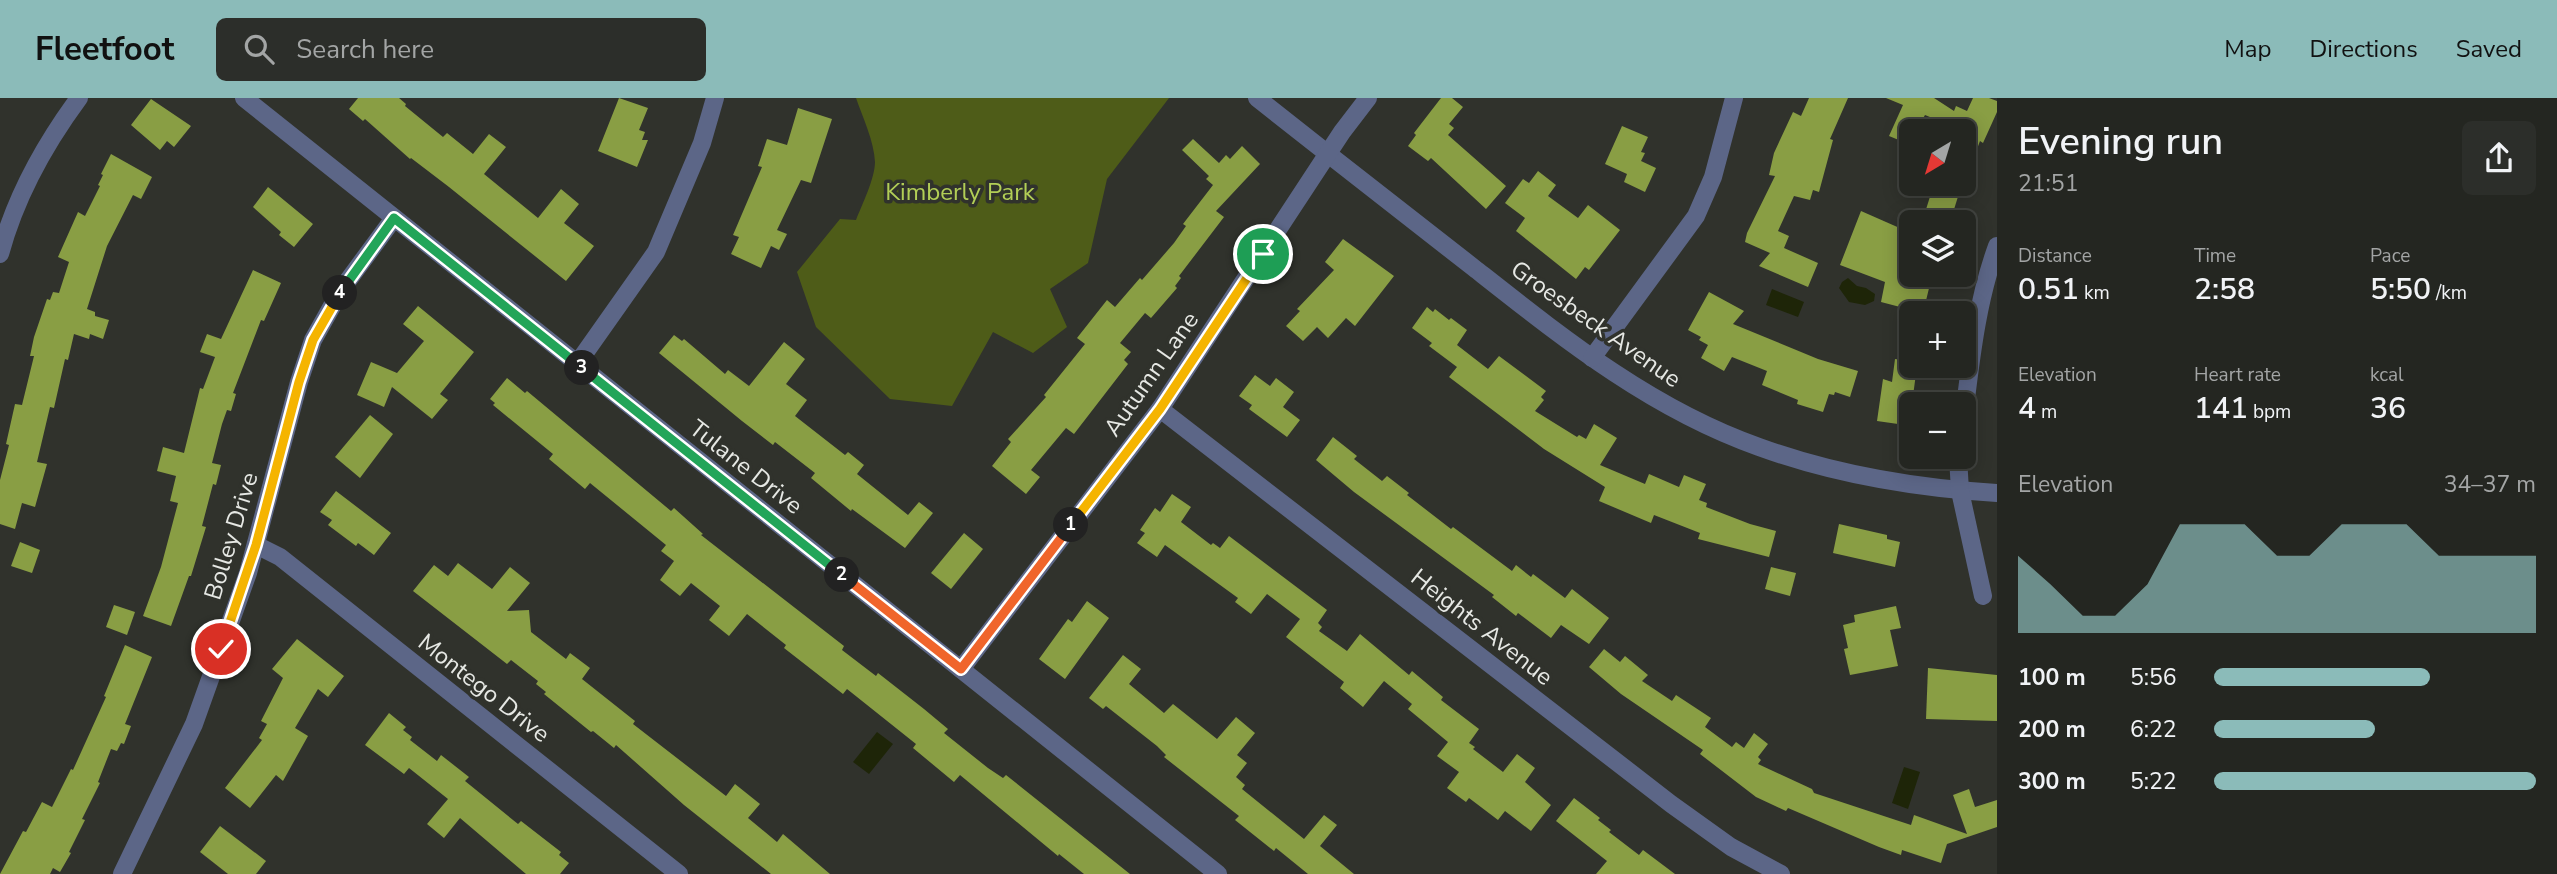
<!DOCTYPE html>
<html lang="en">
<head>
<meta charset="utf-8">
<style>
  body { margin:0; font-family:"Nunito Sans",sans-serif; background:#2c2e2a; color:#f1f3f6; height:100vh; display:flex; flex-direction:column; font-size:26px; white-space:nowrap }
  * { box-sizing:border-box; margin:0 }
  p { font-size:23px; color:#a3a5a5 }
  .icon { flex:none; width:38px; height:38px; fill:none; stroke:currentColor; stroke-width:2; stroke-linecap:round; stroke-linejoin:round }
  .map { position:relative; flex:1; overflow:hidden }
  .side { display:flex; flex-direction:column; background:#242621; width:560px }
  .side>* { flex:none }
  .needle { width:46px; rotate:218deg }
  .tools { position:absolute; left:1899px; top:21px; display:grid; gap:14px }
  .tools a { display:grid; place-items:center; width:77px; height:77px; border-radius:10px; background:#242621; box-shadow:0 4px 18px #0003,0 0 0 2px #41433f; font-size:35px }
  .pin { position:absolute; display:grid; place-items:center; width:60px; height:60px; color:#fff; margin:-30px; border:4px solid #fff; border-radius:50%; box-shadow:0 2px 7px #0007 }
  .km { position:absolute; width:35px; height:35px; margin:-18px; border-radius:50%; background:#222; color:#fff; font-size:19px; line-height:35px; text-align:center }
  .round { display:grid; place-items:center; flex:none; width:74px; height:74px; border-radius:10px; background:#2c2e2a }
  .head { display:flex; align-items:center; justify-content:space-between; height:119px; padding:0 21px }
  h1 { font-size:38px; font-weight:600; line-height:52px }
  .metrics { display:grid; grid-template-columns:repeat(3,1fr); gap:10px; height:119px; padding:7px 21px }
  .metrics div { display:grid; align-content:center }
  .metrics b { font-size:30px; font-weight:600 }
  .metrics small { font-size:19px; font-weight:400 }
  .metrics p { font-size:19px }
  .chart { height:196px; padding:14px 21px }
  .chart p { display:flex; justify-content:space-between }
  .chart svg { width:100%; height:126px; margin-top:7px; fill:#8bbbb9; opacity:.7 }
  ul { padding:0 21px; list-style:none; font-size:23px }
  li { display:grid; grid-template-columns:112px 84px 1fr; align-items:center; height:52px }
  li i { height:18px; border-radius:9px; background:#8bbbb9 }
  header { display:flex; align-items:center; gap:42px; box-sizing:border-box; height:98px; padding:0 35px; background:#8bbbb9; color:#111 }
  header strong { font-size:33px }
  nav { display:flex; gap:38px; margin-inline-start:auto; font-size:24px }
  .search { width:490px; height:63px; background:#2c2e2a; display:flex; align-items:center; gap:18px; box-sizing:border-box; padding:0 24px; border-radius:10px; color:#a3a5a5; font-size:26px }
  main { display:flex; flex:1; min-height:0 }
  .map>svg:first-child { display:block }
  .green { fill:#4e5c18 }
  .water { fill:#1e2508 }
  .building { fill:#899e44 }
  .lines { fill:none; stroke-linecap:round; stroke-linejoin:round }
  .minor { stroke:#5c6687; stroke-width:18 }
  .split-1-casing { stroke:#fff; stroke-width:14 }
  .split-2-casing { stroke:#fff; stroke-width:14 }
  .split-3-casing { stroke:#fff; stroke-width:14 }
  .split-4-casing { stroke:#fff; stroke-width:14 }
  .split-5-casing { stroke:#fff; stroke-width:14 }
  .split-1 { stroke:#f5b400; stroke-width:9 }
  .split-2 { stroke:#f0652b; stroke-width:9 }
  .split-3 { stroke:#22a559; stroke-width:9 }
  .split-4 { stroke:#22a559; stroke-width:9 }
  .split-5 { stroke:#f5b400; stroke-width:9 }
  .labels { text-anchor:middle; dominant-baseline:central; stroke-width:7; stroke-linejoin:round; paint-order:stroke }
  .park-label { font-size:24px; fill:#b2ce56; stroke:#30322c }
  .street-label { font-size:24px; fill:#e6e8e4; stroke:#30322c }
</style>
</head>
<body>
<header>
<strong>Fleetfoot</strong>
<div class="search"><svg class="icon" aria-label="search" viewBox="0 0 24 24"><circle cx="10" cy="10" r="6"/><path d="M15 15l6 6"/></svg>Search here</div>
<nav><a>Map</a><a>Directions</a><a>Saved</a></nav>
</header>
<main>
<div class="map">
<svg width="1997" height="776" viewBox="0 0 1997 776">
  <rect width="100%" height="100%" fill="#30322c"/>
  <path class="green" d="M856 0H1169L1107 81 1088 165 1050 191 1067 229 1033 255 993 234 952 308 890 301 816 229 797 174 840 121 856 122C862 107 875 80 875 64 874 43 863 20 856 0Z"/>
  <g class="water">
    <path d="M1848 180 1857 188 1866 190 1875 196 1874 203 1865 207 1849 204 1839 190 1842 184Z"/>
    <path d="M1772 191 1804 204 1798 219 1766 207Z"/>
    <path d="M877 634 893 646 869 676 853 664Z"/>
    <path d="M1904 669 1920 674 1908 711 1892 705Z"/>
  </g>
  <g class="building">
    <path d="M358 0H399L406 6 405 8 443 39 447 35 473 56 489 36 506 49 484 76 538 120 561 91 579 106 564 125 594 148 566 183 449 89 411 60 410 61 365 21 363 23 349 11Z"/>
    <path d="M619 0 648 10 639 32 645 34 642 42H648L637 69 598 53Z"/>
    <path d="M1441 0H1452L1463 9 1449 26 1454 30 1448 37 1506 88 1486 111 1431 60 1428 63 1408 48 1416 37 1414 35Z"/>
    <path d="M1809 0H1848L1830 41 1833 42 1819 94 1813 92 1810 102 1794 98 1778 133 1789 138 1784 150 1818 165 1808 189 1759 168 1770 155 1745 144 1747 135 1775 78 1769 77 1774 55 1793 14 1801 18Z"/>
    <path d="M1886 0H1934L1954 13 1956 8 1967 13 1973 0H1989L1997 3V14L1983 45 1980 43 1965 83 1964 33 1925 17 1916 33H1911V47L1889 38 1903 7Z"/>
    <path d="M151 1 191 28 174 49 167 43 160 52 131 27Z"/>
    <path d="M798 10 832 21 811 85 801 82 777 132 787 136 779 152 771 148 761 170 731 156 739 139 733 137 762 69 758 68 767 41 787 47Z"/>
    <path d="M1622 28 1648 39 1641 54 1645 55 1641 63 1656 70 1645 94 1624 84 1627 76 1605 66Z"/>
    <path d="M1193 41 1219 65 1226 57 1230 61 1242 48 1260 66 1216 113 1224 119 1179 178 1181 180 1175 188 1177 190 1151 220 1145 215 1120 245 1131 254 1124 262 1128 266 1074 336 1066 330 1031 372 1040 379 1026 396 992 368 1011 344 1008 341 1046 299 1044 297 1085 246 1077 240 1107 202 1115 209 1140 180 1142 182 1174 145 1186 128 1183 126 1213 87 1206 81 1209 78 1182 52Z"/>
    <path d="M111 56 152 79 141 101 133 97 107 148 87 211 95 214V218L109 222 103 241 90 236 89 241 74 236 68 262 65 261 54 310 50 309 37 364 47 366 35 409 22 405 15 431 0 426V382L9 347 6 346 15 306 22 307 34 258H30L34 239 47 201 50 202 53 194 59 195 69 164 58 159 78 114 85 118 100 88 98 87 103 77 101 76Z"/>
    <path d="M1538 73 1556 87 1548 98 1578 120 1588 107 1620 132 1589 172 1585 169 1576 181 1516 133 1525 120 1505 105 1523 81 1529 85Z"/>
    <path d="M1934 86H1962L1950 124H1922Z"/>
    <path d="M268 89 313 126 294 149 279 137 281 134 253 109Z"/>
    <path d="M1861 113 1911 135V177L1931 182 1923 215 1881 204 1885 184 1840 167Z"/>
    <path d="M1343 141 1394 178 1355 228 1346 220 1328 240 1317 229 1303 243 1286 228 1300 213 1297 211 1334 172 1325 164Z"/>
    <path d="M253 172 281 185 264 223 261 222 233 295 236 296 231 313 227 312 222 326 212 365 221 367 216 387 213 386 202 428 206 429 191 478H189L171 528 143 518 161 469 178 405 170 403 176 378 157 373 163 349 184 355 200 290 203 291 215 259 200 254 207 236 221 241Z"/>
    <path d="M1709 194 1744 213 1733 226 1818 261 1858 273 1850 299 1835 294 1834 297 1829 296 1823 314 1797 306 1798 302 1762 287 1767 273 1732 259 1724 273 1701 260 1708 247 1699 242 1701 239 1688 232Z"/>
    <path d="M418 208 474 254 440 296 448 302 432 321 392 289 384 309 357 297 371 264 397 275 424 243 403 226Z"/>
    <path d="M1427 209 1433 214 1435 211 1449 222 1451 220 1467 232 1457 247 1488 271 1499 258 1546 293 1541 299 1544 302 1535 313 1577 339 1579 337 1586 341 1594 326 1617 340 1600 367 1645 386 1649 376 1679 389 1684 377 1706 386 1699 402 1707 405 1706 409 1750 426 1776 433 1769 459 1698 441 1700 435 1654 417 1651 425 1599 403 1605 389 1544 351 1449 279 1457 269 1429 248 1432 245 1412 230Z"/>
    <path d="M674 237 682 243 684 241 725 276 728 272 749 288 784 244 805 261 786 286 807 302 795 318 845 357 848 354 864 367 857 376 908 417 919 404 933 415 905 450 852 411 851 413 811 380 815 375 775 344 773 347 742 323 659 255Z"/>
    <path d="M1895 261 1911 263V268H1917L1911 313H1907L1905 327 1877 323 1883 281 1892 284Z"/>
    <path d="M1255 277 1270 288 1276 280 1294 294 1283 309 1300 322 1287 339 1249 311 1252 307 1239 298Z"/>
    <path d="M507 280 525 295 527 293 671 413 674 410 703 436 701 437 844 548 842 552 876 578 878 575 924 611 948 631 944 635 988 670 1003 680 1006 677 1130 776H1084L1059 756 1058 758 960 677 954 684 913 650 916 646 847 591 843 596 784 550 786 547 747 516 729 538 709 522 720 508 691 485 680 498 660 482 674 463 661 453 666 447 590 385 585 391 549 361 553 356 493 307 495 305 490 301Z"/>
    <path d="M370 317 393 336 360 380 335 359Z"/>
    <path d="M1333 339 1357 358 1354 361 1382 383 1387 378 1409 395 1407 397 1451 431 1453 429 1512 473 1516 467 1531 479 1533 476 1565 500 1572 491 1609 520 1589 546 1561 527 1551 540 1518 515 1516 518 1492 499 1494 497 1354 394 1316 362Z"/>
    <path d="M336 393 391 435 374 457 358 445 356 448 328 427 332 422 320 414Z"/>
    <path d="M1172 396 1191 409 1181 424 1211 447 1213 445 1220 450 1229 438 1327 512 1318 525 1322 529 1319 533 1347 553 1360 536 1409 577 1412 573 1443 599 1441 602 1479 631 1469 645 1475 649 1473 651 1503 674 1517 656 1535 670 1525 684 1551 707 1531 733 1505 713 1498 722 1469 700 1466 704 1447 690 1459 674 1437 658 1448 644 1408 611 1412 606 1384 583 1363 609 1340 590 1344 584 1286 539 1300 521 1267 496 1251 516 1235 504 1238 500 1165 447 1157 459 1137 445 1145 435 1140 432 1155 410 1160 414Z"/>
    <path d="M1839 426 1887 437V441L1900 444 1895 469 1833 455Z"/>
    <path d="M964 435 983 451 951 491 931 475Z"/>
    <path d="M20 444 40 452 32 475 11 468Z"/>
    <path d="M458 465 492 491 510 469 530 485 507 513 529 512 531 534 566 561 570 555 590 570 582 581 635 623 633 626 726 698 735 686 760 706 748 720 777 744 783 736 830 776H771L684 707 616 647 614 650 593 633 591 634 544 596 546 594 536 586 538 583 511 562 507 566 413 493 434 467 448 478Z"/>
    <path d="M1771 469 1796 475 1790 498 1765 491Z"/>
    <path d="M1087 503 1109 520 1065 581 1039 561 1068 521 1072 524Z"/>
    <path d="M114 507 135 514 127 537 106 529Z"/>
    <path d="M1896 508 1901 530 1890 532 1898 568 1850 577 1844 551 1848 550 1843 527 1855 524 1854 517Z"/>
    <path d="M297 541 344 578 328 599 318 591 295 630 308 638 283 683 276 677 250 710 225 690 262 642 259 640 267 626 261 623 283 580 272 571Z"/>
    <path d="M125 547 152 559 125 626 131 628 124 646 121 645 117 653 111 651 98 684 100 685 82 721 85 722 69 754 71 755 60 774 53 770 50 776H0L23 733 26 734 42 704 52 709 71 671 73 672 106 599 104 598Z"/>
    <path d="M1604 551 1620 564 1625 558 1648 577 1642 583 1672 603 1676 597 1711 620 1705 629 1732 649 1736 644 1744 650 1754 635 1768 646 1758 659 1761 662 1758 666 1812 691 1814 695 1911 727 1914 717 1967 736 1953 697 1969 691 1975 709 1997 702V729L1947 746 1941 765 1902 752 1901 757 1879 749 1788 710 1786 713 1756 699 1700 656 1703 652 1621 596 1589 569Z"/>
    <path d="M1123 557 1141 571 1129 586 1164 615 1173 606 1217 641 1236 619 1255 635 1237 657 1247 665 1236 679 1245 687 1242 691 1304 741 1324 717 1337 727 1320 748 1354 776H1308L1276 750 1274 753 1235 722 1239 718 1164 659 1166 657 1157 648 1106 608 1103 611 1089 600Z"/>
    <path d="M1928 570 1997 577V623L1926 621Z"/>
    <path d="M389 615 406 629 403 632 412 639 410 642 437 663 441 657 469 679 465 683 518 726 521 723 561 754 559 757 569 765 560 776H526L460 720 444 740 427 726 448 701 409 670 404 676 365 647Z"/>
    <path d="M1574 700 1600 720 1598 722 1611 732 1609 734 1639 757 1643 752 1675 776H1596L1607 763 1556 723Z"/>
    <path d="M220 728 266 763 256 776H228L200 754Z"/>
  </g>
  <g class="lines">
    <g class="minor">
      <path d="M244 0 1218 776"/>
      <path d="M1257 0C1329 57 1401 113 1474 170 1563 240 1651 311 1759 349 1836 377 1915 390 1997 395"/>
      <path d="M0 156C15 101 45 46 79 0"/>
      <path d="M1592 260 1696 118 1713 79 1734 0"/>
      <path d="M577 266 656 154 702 45 715 0"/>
      <path d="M1160 311 1671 706 1731 749 1781 776"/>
      <path d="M1964 317C1971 260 1977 203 1997 148"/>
      <path d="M1958 359 1960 393 1983 498"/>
      <path d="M256 447 280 459 679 776"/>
      <path d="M961 571 1160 311 1342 34 1368 0"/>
      <path d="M122 776 194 626 248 475 299 284 313 242 341 192 394 120"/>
    </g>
  </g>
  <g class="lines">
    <g class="split-1-casing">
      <path id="split-1" d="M1071 427 1160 311 1263 156"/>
    </g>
    <g class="split-2-casing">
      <path id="split-2" d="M842 477 961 571 1071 427"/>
    </g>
    <g class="split-3-casing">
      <path id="split-3" d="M582 270 842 477"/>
    </g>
    <g class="split-4-casing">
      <path id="split-4" d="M340 195 394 120 582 270"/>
    </g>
    <g class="split-5-casing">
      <path id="split-5" d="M221 551 256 447 299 284 313 242 340 195"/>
    </g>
    <use href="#split-1" class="split-1"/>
    <use href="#split-2" class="split-2"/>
    <use href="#split-3" class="split-3"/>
    <use href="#split-4" class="split-4"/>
    <use href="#split-5" class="split-5"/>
  </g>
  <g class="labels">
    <g class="park-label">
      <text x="960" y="94">Kimberly Park</text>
    </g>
    <g class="street-label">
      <text transform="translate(1596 226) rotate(35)">Groesbeck Avenue</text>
      <text transform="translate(1151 276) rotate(-55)">Autumn Lane</text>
      <text transform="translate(746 369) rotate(38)">Tulane Drive</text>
      <text transform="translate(231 438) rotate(-73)">Bolley Drive</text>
      <text transform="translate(1482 529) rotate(38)">Heights Avenue</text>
      <text transform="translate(484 590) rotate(38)">Montego Drive</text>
    </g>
  </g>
</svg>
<div class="tools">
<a><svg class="needle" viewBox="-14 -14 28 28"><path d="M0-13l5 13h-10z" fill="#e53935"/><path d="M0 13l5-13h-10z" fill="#a3a5a5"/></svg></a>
<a><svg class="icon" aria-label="layers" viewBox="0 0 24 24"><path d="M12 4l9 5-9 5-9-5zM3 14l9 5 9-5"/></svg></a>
<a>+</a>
<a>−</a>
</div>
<div class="pin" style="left:1263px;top:156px;background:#1e9e55"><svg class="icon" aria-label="arrive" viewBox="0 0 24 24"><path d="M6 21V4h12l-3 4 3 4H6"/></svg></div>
<div class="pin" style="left:221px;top:551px;background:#d93025"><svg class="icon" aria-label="check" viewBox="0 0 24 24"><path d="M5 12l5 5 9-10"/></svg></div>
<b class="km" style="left:1071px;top:427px">1</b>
<b class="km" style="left:842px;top:477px">2</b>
<b class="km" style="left:582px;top:270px">3</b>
<b class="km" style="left:340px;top:195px">4</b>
</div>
<section class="side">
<div class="head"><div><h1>Evening run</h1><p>21:51</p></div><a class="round"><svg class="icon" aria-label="share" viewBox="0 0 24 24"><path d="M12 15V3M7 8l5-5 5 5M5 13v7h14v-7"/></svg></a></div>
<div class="metrics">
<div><p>Distance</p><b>0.51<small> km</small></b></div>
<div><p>Time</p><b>2:58</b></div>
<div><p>Pace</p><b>5:50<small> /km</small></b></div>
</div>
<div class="metrics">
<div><p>Elevation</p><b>4<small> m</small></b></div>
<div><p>Heart rate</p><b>141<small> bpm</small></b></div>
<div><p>kcal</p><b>36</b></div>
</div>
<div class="chart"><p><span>Elevation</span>34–37 m</p>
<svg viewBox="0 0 160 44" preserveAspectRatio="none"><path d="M0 44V17L10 27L20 38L30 38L40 27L50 6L60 6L70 6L80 17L90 17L100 6L110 6L120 6L130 17L140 17L150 17L160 17V44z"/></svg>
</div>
<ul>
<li><b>100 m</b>5:56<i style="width:67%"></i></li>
<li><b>200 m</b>6:22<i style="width:50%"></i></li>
<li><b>300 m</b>5:22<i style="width:100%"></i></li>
</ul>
</section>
</main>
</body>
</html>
